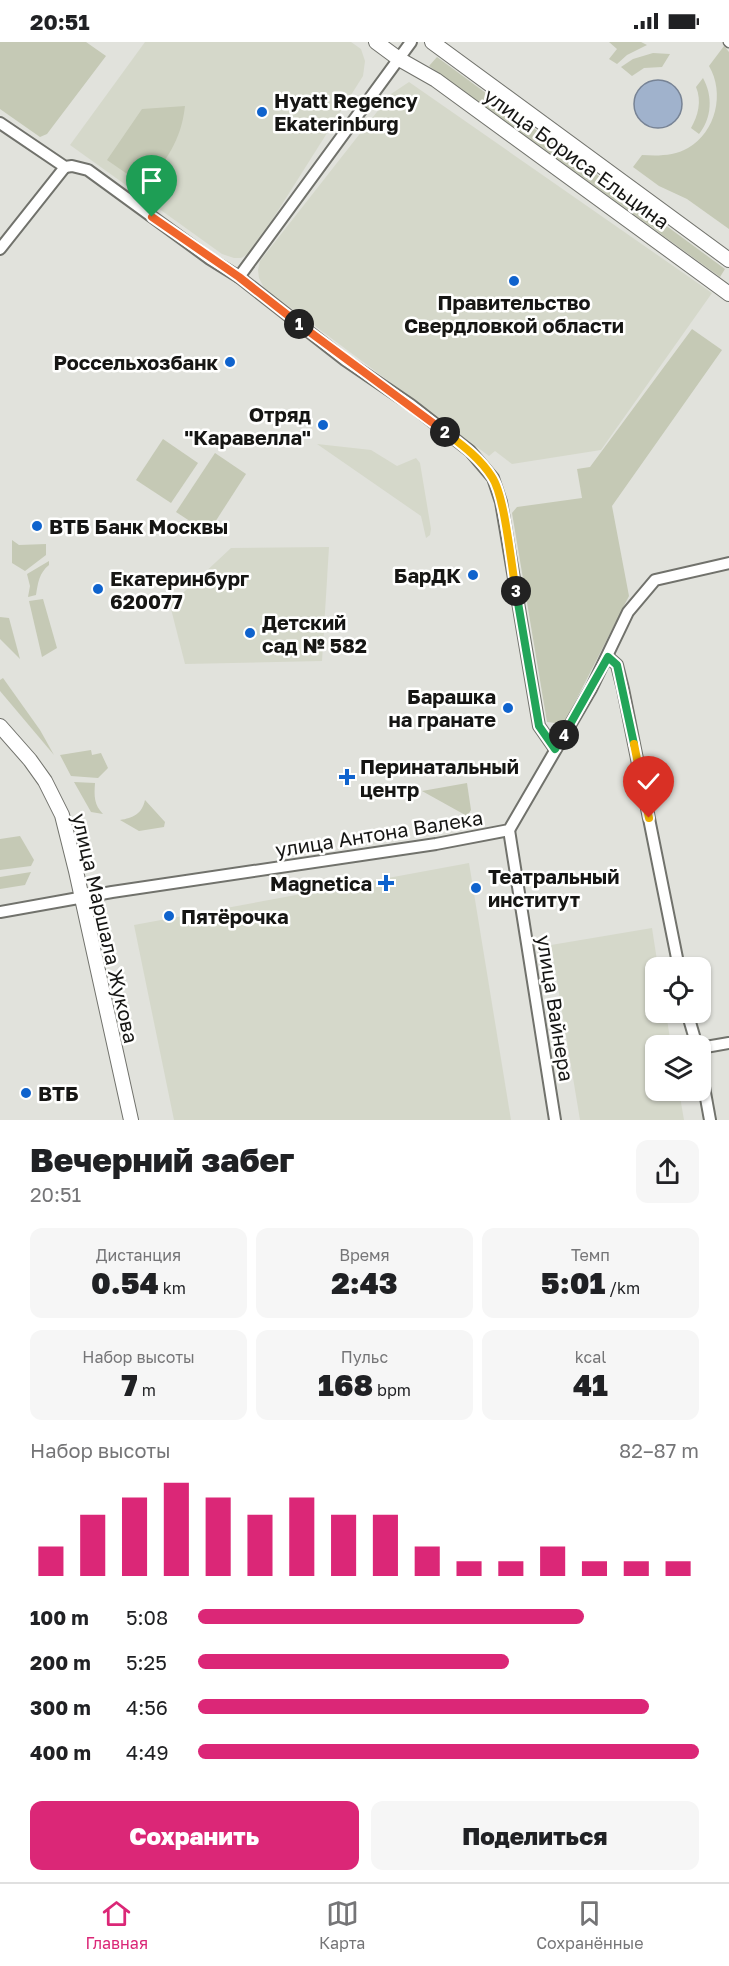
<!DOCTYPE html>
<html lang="ru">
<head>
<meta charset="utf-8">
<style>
  body { margin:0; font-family:"Golos Text",sans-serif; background:#f6f6f6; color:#202124; height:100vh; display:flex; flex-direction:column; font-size:22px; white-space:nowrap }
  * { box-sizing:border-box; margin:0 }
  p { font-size:20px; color:#757577 }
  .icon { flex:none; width:33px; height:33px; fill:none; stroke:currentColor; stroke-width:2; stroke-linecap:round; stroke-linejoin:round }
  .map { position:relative; height:1078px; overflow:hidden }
  .drawer { display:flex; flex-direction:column; background:#fff; flex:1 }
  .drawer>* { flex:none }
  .tools { position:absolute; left:645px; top:915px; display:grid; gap:12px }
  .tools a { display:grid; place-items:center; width:66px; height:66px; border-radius:12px; background:#fff; box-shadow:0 2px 4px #0004; font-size:30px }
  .pin { position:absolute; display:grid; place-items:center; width:51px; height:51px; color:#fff; margin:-62px -26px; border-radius:50% 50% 50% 0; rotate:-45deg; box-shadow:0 0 6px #0007 }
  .pin .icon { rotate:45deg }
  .km { position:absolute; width:30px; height:30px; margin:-15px; border-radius:50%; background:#222; color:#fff; font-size:16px; line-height:30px; text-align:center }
  .round { display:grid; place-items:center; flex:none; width:63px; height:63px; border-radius:12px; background:#f6f6f6 }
  .head { display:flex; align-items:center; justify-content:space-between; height:102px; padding:0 30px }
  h1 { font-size:33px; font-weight:800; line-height:45px }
  .metrics { display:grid; grid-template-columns:repeat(3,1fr); gap:9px; height:102px; padding:6px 30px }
  .metrics div { display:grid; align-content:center; border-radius:12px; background:#f6f6f6; text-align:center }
  .metrics b { font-size:30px; font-weight:800 }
  .metrics small { font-size:16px; font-weight:400 }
  .metrics p { font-size:16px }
  .chart { height:168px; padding:12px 30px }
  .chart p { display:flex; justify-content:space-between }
  .chart svg { width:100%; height:108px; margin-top:6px; stroke:#db2777; stroke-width:6 }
  .primary-button { display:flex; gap:12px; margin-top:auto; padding:12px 30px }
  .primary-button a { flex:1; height:69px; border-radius:12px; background:#db2777; color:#fff; font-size:24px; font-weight:800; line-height:69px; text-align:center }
  .primary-button a+a { background:#f6f6f6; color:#202124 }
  ul { padding:0 30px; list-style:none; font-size:20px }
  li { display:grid; grid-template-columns:96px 72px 1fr; align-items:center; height:45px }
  li i { height:15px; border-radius:8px; background:#db2777 }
  .status { display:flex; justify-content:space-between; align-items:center; height:42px; padding:0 30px; background:#fff; direction:ltr }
  .status svg { height:16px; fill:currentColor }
  .tab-bar { display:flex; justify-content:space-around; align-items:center; height:84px; border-top:2px solid #e0e0e0; background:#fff; font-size:16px; color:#757577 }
  .tab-bar a { display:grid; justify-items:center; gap:3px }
  .tab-bar .on { color:#db2777 }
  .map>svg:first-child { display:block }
  .built { fill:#d5d8ca }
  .green { fill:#c5c9b5 }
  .water { fill:#a0b2cc; stroke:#778395; stroke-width:1.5 }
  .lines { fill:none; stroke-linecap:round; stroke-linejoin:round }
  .pedestrian-casing { stroke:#71726c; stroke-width:11 }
  .minor-casing { stroke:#71726c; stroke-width:14 }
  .tertiary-casing { stroke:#71726c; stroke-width:16 }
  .pedestrian { stroke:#fff; stroke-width:8 }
  .minor { stroke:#fff; stroke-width:10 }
  .tertiary { stroke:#fff; stroke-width:14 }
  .split-1-casing { stroke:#fff; stroke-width:12 }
  .split-2-casing { stroke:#fff; stroke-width:12 }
  .split-3-casing { stroke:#fff; stroke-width:12 }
  .split-4-casing { stroke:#fff; stroke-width:12 }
  .split-5-casing { stroke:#fff; stroke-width:12 }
  .split-6-casing { stroke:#fff; stroke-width:12 }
  .split-1 { stroke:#f0652b; stroke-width:8 }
  .split-2 { stroke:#f0652b; stroke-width:8 }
  .split-3 { stroke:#f5b400; stroke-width:8 }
  .split-4 { stroke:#22a559; stroke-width:8 }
  .split-5 { stroke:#22a559; stroke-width:8 }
  .split-6 { stroke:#f5b400; stroke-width:8 }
  .poi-dot { fill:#0f63cd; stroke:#fffffe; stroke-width:2 }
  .labels { text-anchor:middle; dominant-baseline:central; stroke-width:5; stroke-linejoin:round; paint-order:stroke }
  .poi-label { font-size:20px; font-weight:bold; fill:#161614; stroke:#fffffe; text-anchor:start }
  .street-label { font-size:20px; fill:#161614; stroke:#fffffe }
</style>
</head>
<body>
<div class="status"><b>20:51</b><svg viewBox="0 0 49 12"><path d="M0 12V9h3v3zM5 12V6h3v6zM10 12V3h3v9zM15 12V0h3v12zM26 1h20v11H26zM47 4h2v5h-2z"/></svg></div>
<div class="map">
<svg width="729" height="1078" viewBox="0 0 729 1078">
  <rect width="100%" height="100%" fill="#e1e2dc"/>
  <g class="built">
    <path d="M145 0H351L361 7 365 19 363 34 252 210 241 216H234L222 212 70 103Z"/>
    <path d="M409 40 712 251 601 408 512 422 495 409 489 414 264 246 259 236 258 228 260 219 391 52Z"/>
    <path d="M317 402 371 408 397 424 416 416 420 421 431 487 430 493 426 496 421 474Z"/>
    <path d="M329 505 322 619 185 622 170 563 231 506Z"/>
    <path d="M469 821 511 1078H174L134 883Z"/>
    <path d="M652 886 658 925 656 926V970L666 971 671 1003 656 1004V1048L679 1049 684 1078H580L551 903Z"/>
  </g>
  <g class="green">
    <path d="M0 0H86L106 14 53 84 47 92 40 95 0 67Z"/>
    <path d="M609 0H641L647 3 627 13 617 22 609 17 617 7Z"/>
    <path d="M724 4 729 10V187L687 157 659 144 633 125 642 113C658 114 674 114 688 106 716 90 725 51 709 24Z"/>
    <path d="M653 11 670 12 662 25 644 26 632 34 621 25 633 17Z"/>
    <path d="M437 15 725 227 720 235 429 24Z"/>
    <path d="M703 36C713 54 712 76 699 92L691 86C698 74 702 59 696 45Z"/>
    <path d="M185 64C181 100 166 117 146 145L107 118 142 67Z"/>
    <path d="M692 287 722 308 612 464 629 554 564 682 547 680 512 471 517 465 582 456 577 427 590 425Z"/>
    <path d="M163 397 198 421 171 461 136 438Z"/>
    <path d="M215 411 246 432 208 491 176 470Z"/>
    <path d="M12 498 19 503 46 502V513L25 529 12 521Z"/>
    <path d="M49 519V523C39 531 38 541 36 553L28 555 30 544 27 532Z"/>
    <path d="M43 557 57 606 42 615 29 559Z"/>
    <path d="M0 575 9 576 20 617 0 597Z"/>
    <path d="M3 636 40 688 54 713 0 649V638Z"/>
    <path d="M91 708 92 713 101 711 108 726 98 736 71 734 60 713Z"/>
    <path d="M74 740 95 741C94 754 94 763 103 772L91 770Z"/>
    <path d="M467 741 471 768 467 774 422 749Z"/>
    <path d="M145 758 165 780 164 785 139 789 120 778C133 776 142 772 145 758Z"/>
    <path d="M20 794 34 818 31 824 0 828V797Z"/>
    <path d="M31 830 25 843 0 847V835Z"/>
  </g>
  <circle class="water" cx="658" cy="62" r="24"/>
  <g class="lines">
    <g class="pedestrian-casing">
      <path id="pedestrian" d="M728 0 729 1"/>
    </g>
    <g class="minor-casing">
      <g id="minor">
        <path d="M0 81 65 125 72 124 88 128 210 217 239 235 345 318 411 363 470 409 493 436 501 460 539 684 555 707"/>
        <path d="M0 207 65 125"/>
        <path d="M239 235 411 0"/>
        <path d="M608 615 617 623 623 647 679 926"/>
        <path d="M509 788 555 1078"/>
        <path d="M0 870 112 850 436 802 509 788 591 647 628 570 655 538 729 521"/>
        <path d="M687 970 697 1004"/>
        <path d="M700 1006 729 1001"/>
        <path d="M700 1023 710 1078"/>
      </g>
    </g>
    <g class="tertiary-casing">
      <g id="tertiary">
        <path d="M376 0 399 17 436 38 729 252"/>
        <path d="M432 0 729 218"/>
        <path d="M0 684 30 718 45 739 62 773 76 829 131 1078"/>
      </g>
    </g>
    <use href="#pedestrian" class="pedestrian"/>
    <use href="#minor" class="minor"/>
    <use href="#tertiary" class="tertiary"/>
  </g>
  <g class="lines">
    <g class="split-1-casing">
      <path id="split-1" d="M152 175 239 235 299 282"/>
    </g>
    <g class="split-2-casing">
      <path id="split-2" d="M299 282 445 390"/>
    </g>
    <g class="split-3-casing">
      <path id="split-3" d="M445 390C462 403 480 416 492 435 505 454 511 523 516 549"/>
    </g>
    <g class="split-4-casing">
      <path id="split-4" d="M516 549 539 684 555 707 564 693"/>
    </g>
    <g class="split-5-casing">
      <path id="split-5" d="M564 693 608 615 617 623 634 702"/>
    </g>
    <g class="split-6-casing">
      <path id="split-6" d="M634 702 649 776"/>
    </g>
    <use href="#split-1" class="split-1"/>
    <use href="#split-2" class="split-2"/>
    <use href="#split-3" class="split-3"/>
    <use href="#split-4" class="split-4"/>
    <use href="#split-5" class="split-5"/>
    <use href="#split-6" class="split-6"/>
  </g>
  <g class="poi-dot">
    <circle cx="262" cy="70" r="6"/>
    <circle cx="514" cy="239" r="6"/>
    <circle cx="230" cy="320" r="6"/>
    <circle cx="323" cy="383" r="6"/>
    <circle cx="37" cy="484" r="6"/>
    <circle cx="473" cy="533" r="6"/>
    <circle cx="98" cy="547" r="6"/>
    <circle cx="250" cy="591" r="6"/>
    <circle cx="508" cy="666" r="6"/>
    <path d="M344 726h6v6h6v6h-6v6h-6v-6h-6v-6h6z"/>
    <path d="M383 832h6v6h6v6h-6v6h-6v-6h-6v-6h6z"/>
    <circle cx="476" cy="846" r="6"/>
    <circle cx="169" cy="874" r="6"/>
    <circle cx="26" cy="1051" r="6"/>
  </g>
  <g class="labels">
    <g class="poi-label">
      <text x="274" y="58">Hyatt Regency<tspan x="274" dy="23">Ekaterinburg</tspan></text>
      <text x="514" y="260" text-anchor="middle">Правительство<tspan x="514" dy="23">Свердловкой области</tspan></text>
      <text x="218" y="320" text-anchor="end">Россельхозбанк</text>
      <text x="311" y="372" text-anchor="end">Отряд<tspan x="311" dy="23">"Каравелла"</tspan></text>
      <text x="49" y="484">ВТБ Банк Москвы</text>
      <text x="461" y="533" text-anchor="end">БарДК</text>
      <text x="110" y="536">Екатеринбург<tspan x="110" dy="23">620077</tspan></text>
      <text x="262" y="580">Детский<tspan x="262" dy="23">сад № 582</tspan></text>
      <text x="496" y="654" text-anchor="end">Барашка<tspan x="496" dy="23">на гранате</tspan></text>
      <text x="360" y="724">Перинатальный<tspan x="360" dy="23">центр</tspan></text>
      <text x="488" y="834">Театральный<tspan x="488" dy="23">институт</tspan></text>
      <text x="372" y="841" text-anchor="end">Magnetica</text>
      <text x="181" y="874">Пятёрочка</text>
      <text x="38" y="1051">ВТБ</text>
    </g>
    <g class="street-label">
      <text transform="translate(577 116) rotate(36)">улица Бориса Ельцина</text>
      <text transform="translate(379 791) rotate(-9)">улица Антона Валека</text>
      <text transform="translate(106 886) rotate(77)">улица Маршала Жукова</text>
      <text transform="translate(556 966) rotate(81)">улица Вайнера</text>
    </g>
  </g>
</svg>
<div class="tools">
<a><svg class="icon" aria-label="locate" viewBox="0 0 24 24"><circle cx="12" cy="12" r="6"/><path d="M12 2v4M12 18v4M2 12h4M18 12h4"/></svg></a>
<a><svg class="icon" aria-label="layers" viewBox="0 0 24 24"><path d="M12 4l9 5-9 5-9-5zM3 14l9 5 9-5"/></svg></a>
</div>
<div class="pin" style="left:152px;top:175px;background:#1e9e55"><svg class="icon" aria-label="arrive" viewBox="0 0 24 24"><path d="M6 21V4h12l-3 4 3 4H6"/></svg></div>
<div class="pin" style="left:649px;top:776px;background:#d93025"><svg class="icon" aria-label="check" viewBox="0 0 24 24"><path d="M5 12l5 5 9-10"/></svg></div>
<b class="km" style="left:299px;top:282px">1</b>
<b class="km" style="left:445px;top:390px">2</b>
<b class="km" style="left:516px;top:549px">3</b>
<b class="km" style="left:564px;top:693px">4</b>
</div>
<section class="drawer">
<div class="head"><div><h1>Вечерний забег</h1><p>20:51</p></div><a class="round"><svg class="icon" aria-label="share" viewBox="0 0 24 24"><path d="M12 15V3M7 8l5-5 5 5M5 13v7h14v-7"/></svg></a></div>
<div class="metrics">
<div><p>Дистанция</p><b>0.54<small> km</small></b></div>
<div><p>Время</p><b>2:43</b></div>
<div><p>Темп</p><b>5:01<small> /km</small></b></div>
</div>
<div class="metrics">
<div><p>Набор высоты</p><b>7<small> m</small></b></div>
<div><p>Пульс</p><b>168<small> bpm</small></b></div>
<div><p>kcal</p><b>41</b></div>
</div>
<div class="chart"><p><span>Набор высоты</span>82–87 m</p>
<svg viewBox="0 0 160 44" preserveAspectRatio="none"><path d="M5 44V32M15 44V19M25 44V12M35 44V6M45 44V12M55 44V19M65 44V12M75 44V19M85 44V19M95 44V32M105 44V38M115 44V38M125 44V32M135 44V38M145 44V38M155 44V38"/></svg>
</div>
<ul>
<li><b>100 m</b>5:08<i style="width:77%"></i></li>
<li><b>200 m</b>5:25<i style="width:62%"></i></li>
<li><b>300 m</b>4:56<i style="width:90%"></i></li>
<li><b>400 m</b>4:49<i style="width:100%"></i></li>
</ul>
<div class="primary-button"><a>Сохранить</a><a>Поделиться</a></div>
</section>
<nav class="tab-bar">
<a class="on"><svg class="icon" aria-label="home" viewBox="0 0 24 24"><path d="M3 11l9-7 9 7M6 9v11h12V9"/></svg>Главная</a>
<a><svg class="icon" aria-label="map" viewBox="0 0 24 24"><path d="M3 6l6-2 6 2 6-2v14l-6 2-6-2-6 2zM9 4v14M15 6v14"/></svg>Карта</a>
<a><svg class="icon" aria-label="saved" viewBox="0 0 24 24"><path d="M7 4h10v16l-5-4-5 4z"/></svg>Сохранённые</a>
</nav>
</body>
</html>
